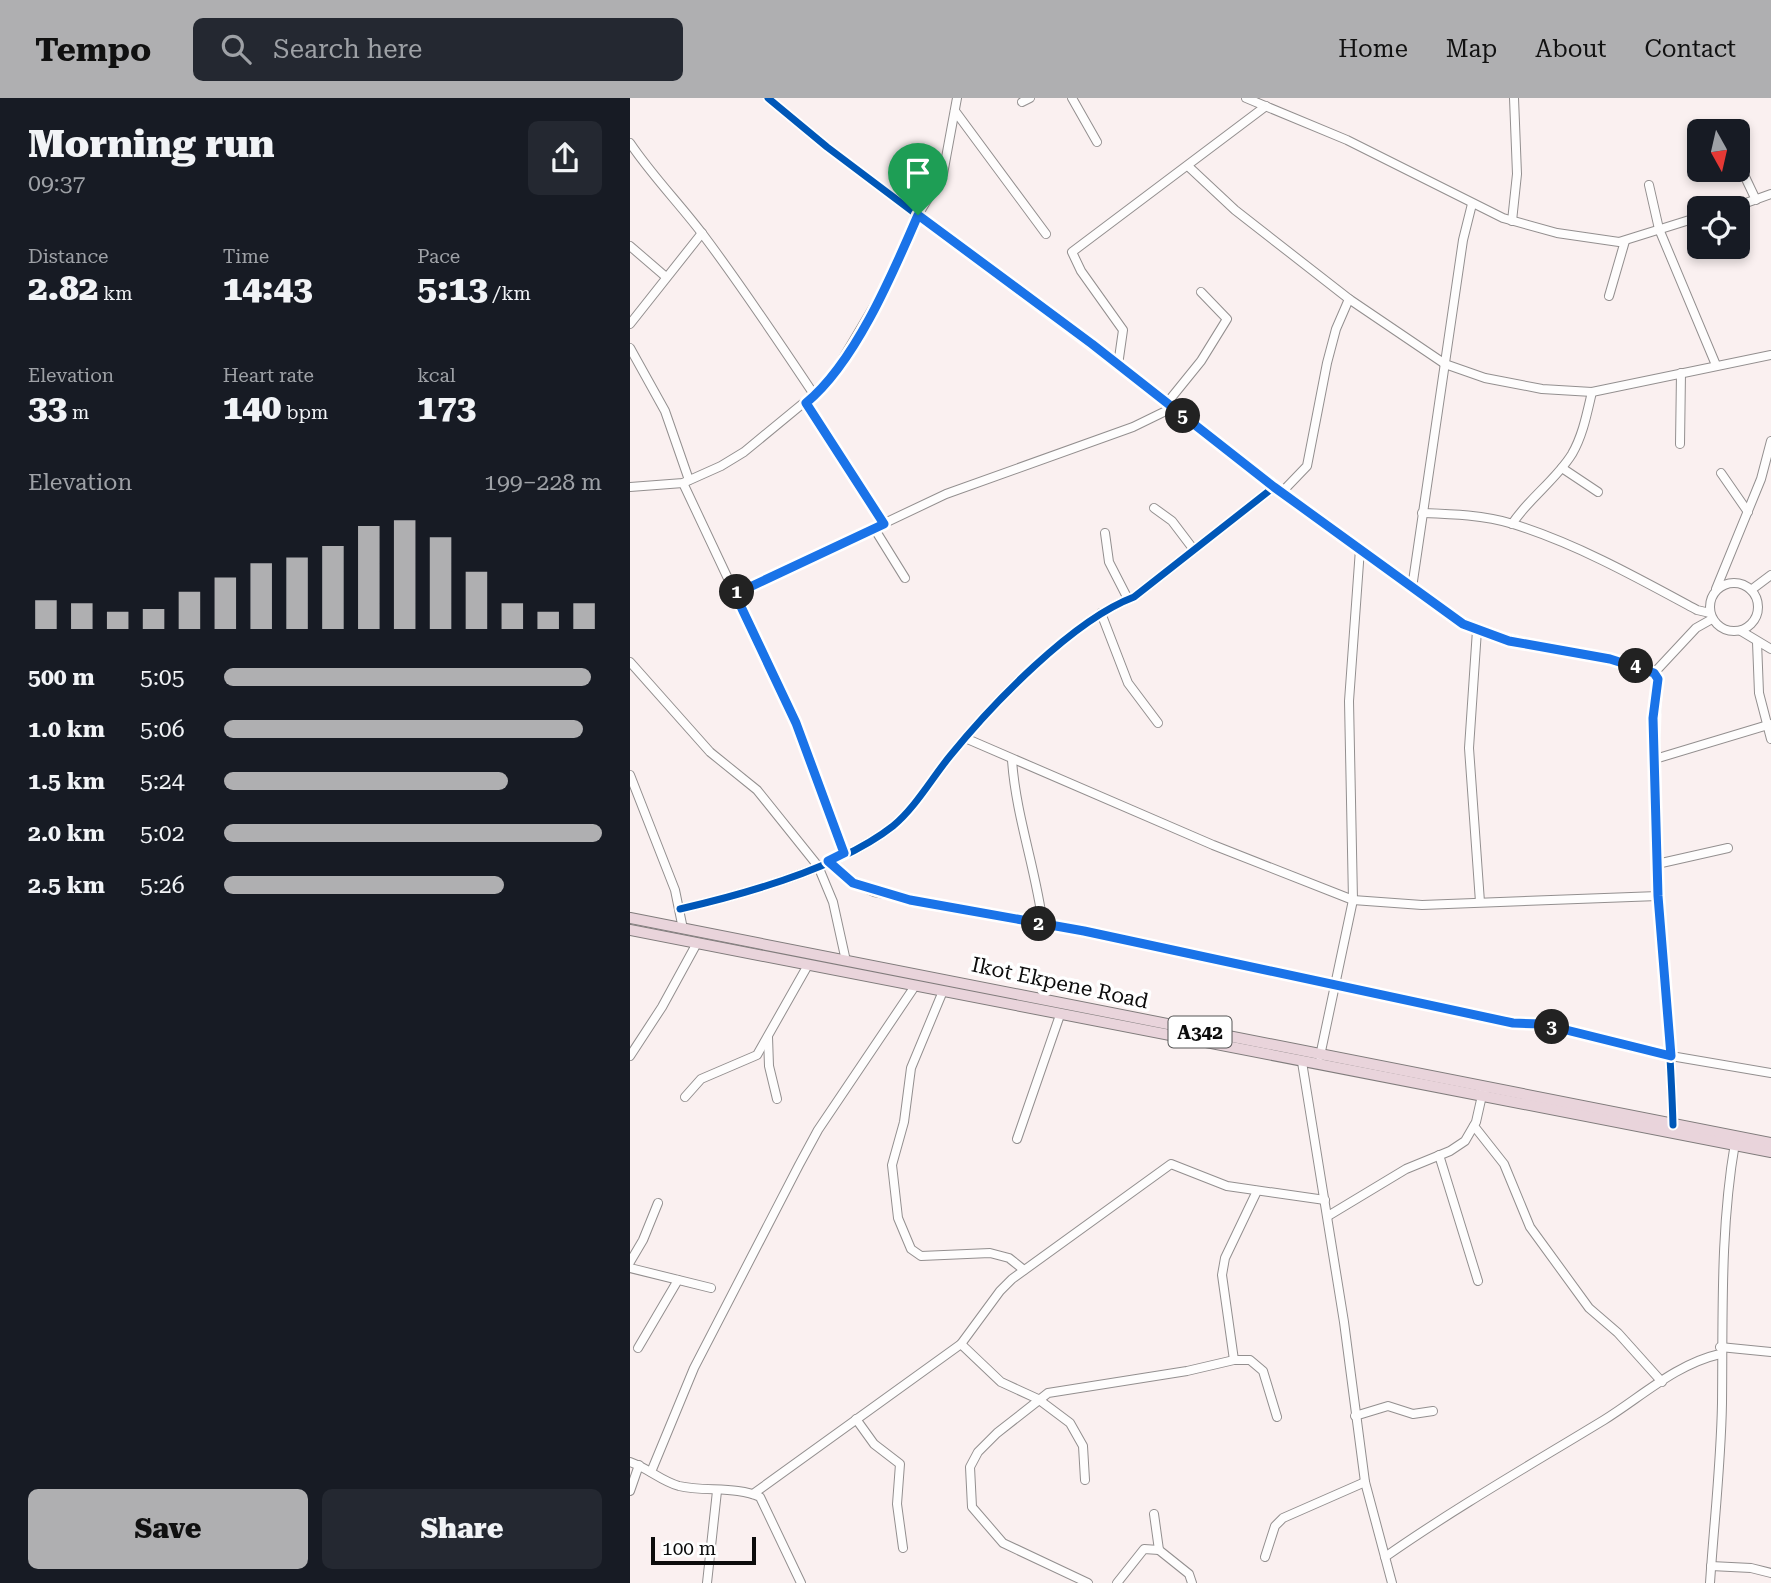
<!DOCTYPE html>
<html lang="en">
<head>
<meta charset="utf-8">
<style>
  body { margin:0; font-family:"Roboto Serif",serif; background:#242831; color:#f1f3f6; height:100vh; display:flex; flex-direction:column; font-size:26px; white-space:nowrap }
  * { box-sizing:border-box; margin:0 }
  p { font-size:23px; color:#9ea1a6 }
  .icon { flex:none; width:38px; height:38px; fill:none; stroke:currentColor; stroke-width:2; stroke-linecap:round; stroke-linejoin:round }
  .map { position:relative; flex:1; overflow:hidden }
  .side { display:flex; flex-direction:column; background:#171b24; width:630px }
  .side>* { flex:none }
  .needle { width:46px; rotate:172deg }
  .fabs { position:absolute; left:1057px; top:21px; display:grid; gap:14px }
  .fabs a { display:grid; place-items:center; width:63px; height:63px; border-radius:10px; background:#171b24; box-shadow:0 4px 10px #0003; font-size:35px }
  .scale { position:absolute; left:21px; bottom:18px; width:105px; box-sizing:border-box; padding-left:7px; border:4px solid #0c0c0c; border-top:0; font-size:19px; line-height:24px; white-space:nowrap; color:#0c0c0c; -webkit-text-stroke:5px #fff; paint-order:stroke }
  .pin { position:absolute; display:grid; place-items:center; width:60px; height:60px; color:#fff; margin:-72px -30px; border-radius:50% 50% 50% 0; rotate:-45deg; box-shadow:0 0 7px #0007 }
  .pin .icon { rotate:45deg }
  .km { position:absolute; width:35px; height:35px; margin:-18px; border-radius:50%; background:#222; color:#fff; font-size:19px; line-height:35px; text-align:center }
  .round { display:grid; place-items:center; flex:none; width:74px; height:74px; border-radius:10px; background:#242831 }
  .head { display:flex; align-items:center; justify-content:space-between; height:119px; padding:0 28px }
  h1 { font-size:38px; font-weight:800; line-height:52px }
  .stats { display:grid; grid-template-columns:repeat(3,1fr); gap:10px; height:119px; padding:7px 28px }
  .stats div { display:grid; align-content:center }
  .stats b { font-size:35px; font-weight:800 }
  .stats small { font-size:19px; font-weight:400 }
  .stats p { font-size:19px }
  .chart { height:196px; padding:14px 28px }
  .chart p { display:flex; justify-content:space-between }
  .chart svg { width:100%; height:126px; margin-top:7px; stroke:#afafb1; stroke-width:6 }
  .button { display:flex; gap:14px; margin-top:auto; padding:14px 28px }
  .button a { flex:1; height:80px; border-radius:10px; background:#afafb1; color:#111; font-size:28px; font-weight:800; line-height:80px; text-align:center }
  .button a+a { background:#242831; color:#f1f3f6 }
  ul { padding:0 28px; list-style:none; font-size:23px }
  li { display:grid; grid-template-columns:112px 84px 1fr; align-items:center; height:52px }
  li i { height:18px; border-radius:9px; background:#afafb1 }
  header { display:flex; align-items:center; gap:42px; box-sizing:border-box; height:98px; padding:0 35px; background:#afafb1; color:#111 }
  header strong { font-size:33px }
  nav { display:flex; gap:38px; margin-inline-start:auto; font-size:24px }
  .search { width:490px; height:63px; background:#242831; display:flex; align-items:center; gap:18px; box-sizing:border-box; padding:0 24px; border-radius:10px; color:#9ea1a6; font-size:26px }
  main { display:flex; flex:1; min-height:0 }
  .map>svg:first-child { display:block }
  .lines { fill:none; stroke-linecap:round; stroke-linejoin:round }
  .minor-casing { stroke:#938f8f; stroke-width:10 }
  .highway-casing { stroke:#807c7c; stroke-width:12 }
  .minor { stroke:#fefdfd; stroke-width:8 }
  .highway { stroke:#e9d4db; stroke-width:10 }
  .cycleway-casing { stroke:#fff; stroke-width:11 }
  .cycleway { stroke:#0057b8; stroke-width:7 }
  .route-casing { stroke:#fff; stroke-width:14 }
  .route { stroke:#1a73e8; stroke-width:9 }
  .labels { text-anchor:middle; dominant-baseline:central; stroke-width:7; stroke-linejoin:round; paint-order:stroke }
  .shield { fill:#fff; stroke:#555; stroke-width:2 }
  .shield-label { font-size:19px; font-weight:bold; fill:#0c0c0c }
  .street-label { font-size:21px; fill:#0c0c0c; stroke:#fff }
</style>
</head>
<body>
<header>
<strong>Tempo</strong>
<div class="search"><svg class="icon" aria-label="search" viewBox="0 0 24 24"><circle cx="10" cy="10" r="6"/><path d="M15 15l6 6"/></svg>Search here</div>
<nav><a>Home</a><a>Map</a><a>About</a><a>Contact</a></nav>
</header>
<main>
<section class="side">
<div class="head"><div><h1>Morning run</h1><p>09:37</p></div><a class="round"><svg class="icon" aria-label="share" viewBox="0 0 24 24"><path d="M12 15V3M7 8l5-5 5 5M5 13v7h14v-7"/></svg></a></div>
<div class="stats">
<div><p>Distance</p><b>2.82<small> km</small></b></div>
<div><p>Time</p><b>14:43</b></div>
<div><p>Pace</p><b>5:13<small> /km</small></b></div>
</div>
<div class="stats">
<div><p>Elevation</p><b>33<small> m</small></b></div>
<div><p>Heart rate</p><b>140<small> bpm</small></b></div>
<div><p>kcal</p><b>173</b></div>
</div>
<div class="chart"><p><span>Elevation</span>199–228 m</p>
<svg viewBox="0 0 160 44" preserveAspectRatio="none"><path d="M5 44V34M15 44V35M25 44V38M35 44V37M45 44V31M55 44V26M65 44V21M75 44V19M85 44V15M95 44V8M105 44V6M115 44V12M125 44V24M135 44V35M145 44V38M155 44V35"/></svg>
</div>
<ul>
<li><b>500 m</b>5:05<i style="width:97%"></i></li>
<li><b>1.0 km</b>5:06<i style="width:95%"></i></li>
<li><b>1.5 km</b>5:24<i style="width:75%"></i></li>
<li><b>2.0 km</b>5:02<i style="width:100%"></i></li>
<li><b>2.5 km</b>5:26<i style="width:74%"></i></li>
</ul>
<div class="button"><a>Save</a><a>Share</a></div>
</section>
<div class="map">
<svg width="1141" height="1485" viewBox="0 0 1141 1485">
  <rect width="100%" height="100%" fill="#faf0f0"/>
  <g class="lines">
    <g class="minor-casing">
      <g id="minor">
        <path d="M138 0 197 49 811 512C877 554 954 547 1024 575L1028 581C1017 730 1039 879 1043 1027"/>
        <path d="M442 0 467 44"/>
        <path d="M616 0 717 42 873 120 927 135 989 144 1069 119"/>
        <path d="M392 4 400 0"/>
        <path d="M325 13 416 136"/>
        <path d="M0 45C23 79 50 106 74 138 113 190 149 244 185 298"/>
        <path d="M1108 64 1126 102"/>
        <path d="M559 69 605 112 719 201 815 266 855 280 912 291 962 294 1141 257"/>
        <path d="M1019 87 1029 131 1086 267"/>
        <path d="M1102 110 1141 96"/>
        <path d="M882 123 887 76 884 0"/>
        <path d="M0 148 36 179"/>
        <path d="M979 198 995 143"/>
        <path d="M0 226 72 135"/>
        <path d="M0 250 35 313 59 382"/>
        <path d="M488 267 493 232 451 173 442 154 636 8"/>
        <path d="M176 305 254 426"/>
        <path d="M537 305 571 263 597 221 571 194"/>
        <path d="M1050 346 1051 275"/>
        <path d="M932 370 968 394"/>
        <path d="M1091 375 1118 414"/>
        <path d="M53 385 166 625 214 755"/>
        <path d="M0 389 53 385 91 368 114 354 199 284 256 188 288 117 313 76 327 0"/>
        <path d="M652 394 677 368 697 265 706 231 719 201"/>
        <path d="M524 410 542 423 564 452"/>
        <path d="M792 415C822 416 854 417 883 426 947 446 1008 480 1067 512L1080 515"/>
        <path d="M882 426C899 400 926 382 942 356 953 337 957 315 962 294"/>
        <path d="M244 430 275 480"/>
        <path d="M475 435 479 464 498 501"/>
        <circle cx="1104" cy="509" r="24"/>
        <path d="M782 490 833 142 842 106"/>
        <path d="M1086 491 1131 381 1141 343"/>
        <path d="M1121 492 1141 477"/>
        <path d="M105 496 316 396 503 329 542 310"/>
        <path d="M471 515 498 585 528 625"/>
        <path d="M847 532 839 650 850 804"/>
        <path d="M1111 533 1141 551"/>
        <path d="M1127 544 1129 595 1141 641"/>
        <path d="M0 564 80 654 127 692 188 768 203 804 216 863"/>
        <path d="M1024 575 1066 530 1082 521"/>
        <path d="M335 640 583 747 723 802 792 807 1028 798"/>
        <path d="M1025 661 1141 626"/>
        <path d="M382 662C386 719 406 771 413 827"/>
        <path d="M0 677 45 792 53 831"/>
        <path d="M198 763 223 785 244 794 454 833 706 888"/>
        <path d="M1027 766 1098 750"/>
        <path d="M50 811C115 796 211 769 263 728 285 710 302 680 320 658 362 606 443 522 504 499L644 389"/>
        <path d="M707 886 883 925 912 926 1041 958 1141 975"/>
        <path d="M313 893 281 970 274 1024 262 1067 268 1120 281 1151 291 1158 360 1155 379 1160 394 1172"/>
        <path d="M138 939 139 968 147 1001"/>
        <path d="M0 958 32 909 67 845"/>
        <path d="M690 958 723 802 719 603 730 451"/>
        <path d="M672 964 714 1224 735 1384 762 1485"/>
        <path d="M55 999 71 981 127 957 178 867"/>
        <path d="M844 1028 874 1066 900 1129 959 1210 988 1235 1032 1284"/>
        <path d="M387 1041 430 917"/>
        <path d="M809 1057 848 1183"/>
        <path d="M698 1118 776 1071 820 1053 835 1043 846 1024 853 993"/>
        <path d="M0 1164 13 1142 28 1105"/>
        <path d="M0 1170 81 1190"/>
        <path d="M331 1246 371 1284 408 1301 440 1325 453 1348 455 1382"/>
        <path d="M1090 1249 1141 1254"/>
        <path d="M8 1250 48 1182"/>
        <path d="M604 1262 592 1177 595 1160 627 1093"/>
        <path d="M725 1318 758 1308 783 1316 803 1313"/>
        <path d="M226 1321 244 1346 270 1366 267 1406 273 1450"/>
        <path d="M0 1364C18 1370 31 1383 49 1388 75 1394 107 1388 130 1399L171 1485"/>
        <path d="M21 1374 64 1270 169 1067 188 1032 285 888"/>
        <path d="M0 1393 9 1367"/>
        <path d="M123 1396 331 1246 370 1193 382 1181 541 1066 597 1088 695 1102"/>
        <path d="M524 1416 529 1452 559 1476 562 1485"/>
        <path d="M635 1459 645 1428 653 1420 735 1384"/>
        <path d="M755 1459C825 1410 900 1367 974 1322 1011 1299 1046 1266 1090 1256"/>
        <path d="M1081 1468 1121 1470 1141 1475"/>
        <path d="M77 1485 87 1393"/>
        <path d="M458 1485 373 1445 342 1409 340 1369 348 1354 367 1335 418 1295 557 1273 604 1262H620L633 1273 647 1319"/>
        <path d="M487 1485 514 1451 529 1452"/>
        <path d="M1080 1485C1084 1425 1091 1365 1092 1305 1093 1218 1090 1131 1105 1045"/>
      </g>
    </g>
    <g class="highway-casing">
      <g id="highway">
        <path d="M0 820 1141 1045"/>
        <path d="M0 832 1141 1054"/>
      </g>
    </g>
    <use href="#minor" class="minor"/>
    <use href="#highway" class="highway"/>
    <g class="cycleway-casing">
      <g id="cycleway">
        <path d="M138 0 197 49 811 512C877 554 954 547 1024 575L1028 581C1017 730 1039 879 1043 1027"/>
        <path d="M50 811C115 796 211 769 263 728 285 710 302 680 320 658 362 606 443 522 504 499L644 389"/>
      </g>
    </g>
    <use href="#cycleway" class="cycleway"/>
  </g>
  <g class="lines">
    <g class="route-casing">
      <path id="route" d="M288 117 462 246 644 389 833 526 879 543 980 561 1024 575 1028 581 1023 620 1028 798 1041 958 912 926 883 925 454 833 280 802 223 785 198 763 214 755 166 625 105 496 254 426 176 305C225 265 263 175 288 117Z"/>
    </g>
    <use href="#route" class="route"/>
  </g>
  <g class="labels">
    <rect class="shield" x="538.5" y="918.5" width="63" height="31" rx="5"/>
    <g class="shield-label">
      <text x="570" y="934">A342</text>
    </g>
    <g class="street-label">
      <text transform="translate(430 885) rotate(12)">Ikot Ekpene Road</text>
    </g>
  </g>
</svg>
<div class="fabs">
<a><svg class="needle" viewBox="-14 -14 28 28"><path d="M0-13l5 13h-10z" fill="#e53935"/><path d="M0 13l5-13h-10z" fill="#9ea1a6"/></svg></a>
<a><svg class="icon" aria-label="locate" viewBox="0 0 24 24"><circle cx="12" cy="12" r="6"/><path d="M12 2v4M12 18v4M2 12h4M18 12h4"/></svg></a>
</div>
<div class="scale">100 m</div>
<div class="pin" style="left:288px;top:117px;background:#1e9e55"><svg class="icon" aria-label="arrive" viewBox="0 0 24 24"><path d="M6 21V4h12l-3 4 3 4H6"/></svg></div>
<b class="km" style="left:107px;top:494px">1</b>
<b class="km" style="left:409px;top:826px">2</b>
<b class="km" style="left:922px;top:929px">3</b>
<b class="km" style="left:1006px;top:568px">4</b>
<b class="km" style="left:553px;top:318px">5</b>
</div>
</main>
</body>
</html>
